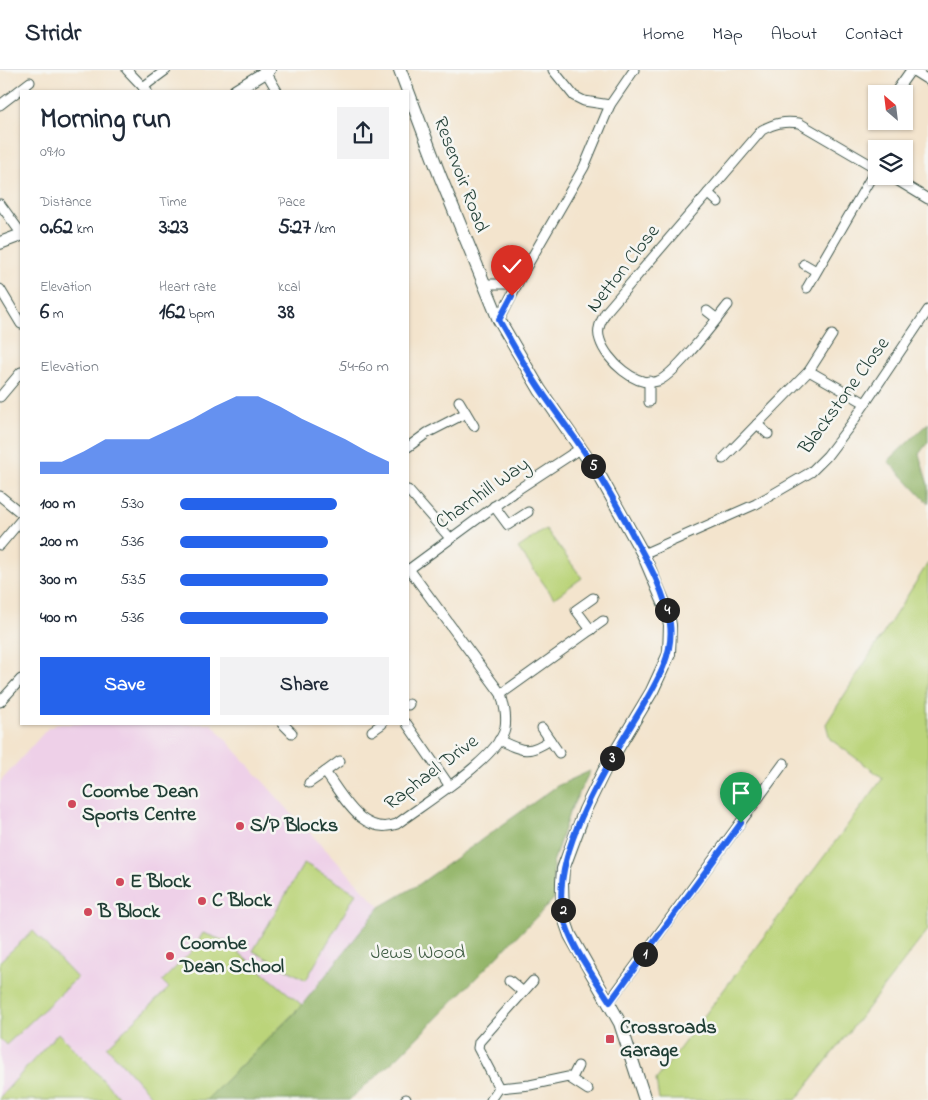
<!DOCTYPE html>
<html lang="en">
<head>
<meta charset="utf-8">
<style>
  body { margin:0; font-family:"Indie Flower",sans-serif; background:#f2f2f3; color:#1f2937; height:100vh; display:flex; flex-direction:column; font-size:19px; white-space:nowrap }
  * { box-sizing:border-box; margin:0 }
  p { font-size:16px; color:#747a83 }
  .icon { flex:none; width:28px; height:28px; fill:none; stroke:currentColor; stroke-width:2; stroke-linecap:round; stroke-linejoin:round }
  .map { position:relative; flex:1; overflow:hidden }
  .panel { position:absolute; left:20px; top:20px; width:389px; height:635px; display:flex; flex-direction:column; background:#fff; border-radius:0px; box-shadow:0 1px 4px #0004 }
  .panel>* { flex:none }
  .needle { width:32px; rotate:332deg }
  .fabs { position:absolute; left:868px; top:15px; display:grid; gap:10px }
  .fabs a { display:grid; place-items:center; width:45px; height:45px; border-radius:0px; background:#fff; box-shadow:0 1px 4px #0004; font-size:25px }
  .pin { position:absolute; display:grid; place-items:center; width:42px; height:42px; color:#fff; margin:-51px -21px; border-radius:50% 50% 50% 0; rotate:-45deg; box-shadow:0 0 5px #0007 }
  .pin .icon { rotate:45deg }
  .km { position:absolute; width:25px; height:25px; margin:-12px; border-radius:50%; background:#222; color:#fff; font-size:14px; line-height:25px; text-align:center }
  .round { display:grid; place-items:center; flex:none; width:52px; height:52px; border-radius:0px; background:#f2f2f3 }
  .overview { display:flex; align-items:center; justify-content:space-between; height:85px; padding:0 20px }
  h1 { font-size:28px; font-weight:700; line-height:38px }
  .figures { display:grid; grid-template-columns:repeat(3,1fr); gap:8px; height:85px; padding:5px 20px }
  .figures div { display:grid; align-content:center }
  .figures b { font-size:21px; font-weight:700 }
  .figures small { font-size:14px; font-weight:400 }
  .figures p { font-size:14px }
  .chart { height:140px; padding:10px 20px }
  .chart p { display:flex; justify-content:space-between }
  .chart svg { width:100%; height:90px; margin-top:5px; fill:#2563eb; opacity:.7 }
  .button { display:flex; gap:10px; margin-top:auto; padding:10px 20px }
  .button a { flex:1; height:58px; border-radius:0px; background:#2563eb; color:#fff; font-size:20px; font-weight:700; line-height:58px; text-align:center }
  .button a+a { background:#f2f2f3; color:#1f2937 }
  ul { padding:0 20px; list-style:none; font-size:16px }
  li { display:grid; grid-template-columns:80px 60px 1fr; align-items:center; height:38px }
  li i { height:12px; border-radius:6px; background:#2563eb }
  header { display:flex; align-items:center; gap:30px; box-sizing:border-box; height:70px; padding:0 25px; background:#fff; border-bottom:1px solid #e0e1e3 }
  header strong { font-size:24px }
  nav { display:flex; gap:28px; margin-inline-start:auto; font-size:18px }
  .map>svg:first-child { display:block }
  .built { fill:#eed0e8 }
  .green { fill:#bbd47a; stroke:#6d8857 }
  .forest { fill:#94b66a; stroke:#5a7a4f }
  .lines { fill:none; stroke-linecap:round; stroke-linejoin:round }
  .street-casing { stroke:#3f564b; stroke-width:11 }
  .secondary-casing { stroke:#3f564b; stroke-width:14 }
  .street { stroke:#fff; stroke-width:9 }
  .secondary { stroke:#fff; stroke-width:12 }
  .route-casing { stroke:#fff; stroke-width:10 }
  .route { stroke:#2563eb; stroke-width:6 }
  .poi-dot { fill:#d1495b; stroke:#f6f6f2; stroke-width:2 }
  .labels { text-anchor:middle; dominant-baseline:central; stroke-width:5; stroke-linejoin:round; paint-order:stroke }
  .street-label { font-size:20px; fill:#1f3d34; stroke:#f6f6f2 }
  .poi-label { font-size:20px; font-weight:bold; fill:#1f3d34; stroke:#f6f6f2; text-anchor:start }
  .park-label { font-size:20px; fill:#3e5b42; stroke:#f6f6f2 }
</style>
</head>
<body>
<header>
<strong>Stridr</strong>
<nav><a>Home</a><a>Map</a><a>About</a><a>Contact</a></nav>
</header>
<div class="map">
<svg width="928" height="1030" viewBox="0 0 928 1030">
  <rect width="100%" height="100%" fill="#f6f6f2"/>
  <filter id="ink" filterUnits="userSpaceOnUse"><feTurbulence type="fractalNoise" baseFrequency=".02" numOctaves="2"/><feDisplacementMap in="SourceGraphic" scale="10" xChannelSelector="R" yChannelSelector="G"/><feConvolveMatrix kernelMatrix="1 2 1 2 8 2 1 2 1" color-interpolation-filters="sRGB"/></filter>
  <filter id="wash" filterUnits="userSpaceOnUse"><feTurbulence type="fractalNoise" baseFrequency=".0096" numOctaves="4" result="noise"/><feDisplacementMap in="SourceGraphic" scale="20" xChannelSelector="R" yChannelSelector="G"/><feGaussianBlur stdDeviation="1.12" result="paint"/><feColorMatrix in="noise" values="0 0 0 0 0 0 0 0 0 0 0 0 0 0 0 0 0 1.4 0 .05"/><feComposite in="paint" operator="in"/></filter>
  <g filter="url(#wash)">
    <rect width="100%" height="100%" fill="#f3e4cd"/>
    <path class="built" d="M58 654H212L293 745 380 837 294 944 206 1030H0V712L48 658Z"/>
    <g class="green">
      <path d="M546 459 582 508 554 528 518 478Z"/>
      <path d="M928 493V860L796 1030H659L656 1010 883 708 830 669 826 654Z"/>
      <path d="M304 793 356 823 306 910 253 881Z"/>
      <path d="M33 861 77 908 6 975 0 969V891Z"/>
      <path d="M203 863 225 871 302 935 206 1030H155L107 977 169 918 162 911 191 882Z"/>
      <path d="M58 963 87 992 121 1030H0V1027Z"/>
    </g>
    <g class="forest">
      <path d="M928 353V372L919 384 928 415V433L888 391Z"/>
      <path d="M590 701 569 743 553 793 554 829 398 987 349 1030H206L298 940 380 837 418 815 557 716Z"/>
    </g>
  </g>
  <g filter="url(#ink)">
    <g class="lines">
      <g class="street-casing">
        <g id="street">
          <path d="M127 0 147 21"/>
          <path d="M553 0 574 26 584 31 610 35"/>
          <path d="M912 0 928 10"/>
          <path d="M266 2 277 21"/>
          <path d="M143 17 166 0"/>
          <path d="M894 24 911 0"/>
          <path d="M0 35 30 12"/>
          <path d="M890 106 928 129"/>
          <path d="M708 123 718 132"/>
          <path d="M0 134 21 163"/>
          <path d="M804 194 816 201"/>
          <path d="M484 214H510L520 205"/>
          <path d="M807 218 876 99"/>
          <path d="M0 219 21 254"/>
          <path d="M728 235C715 251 675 305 658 311 636 318 606 290 600 270 596 260 601 251 606 242L762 60C775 53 784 51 799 53L876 98"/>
          <path d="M707 241 716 248"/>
          <path d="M499 250 524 201 584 97 610 35 634 0"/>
          <path d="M809 301 865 333"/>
          <path d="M649 311V332"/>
          <path d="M0 327 21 302"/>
          <path d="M459 331 474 356"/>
          <path d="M757 354 768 364"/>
          <path d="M408 377 427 363 466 343"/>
          <path d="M723 389 809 301 832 265"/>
          <path d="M408 420 450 468"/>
          <path d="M0 426 21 443"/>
          <path d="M494 436 508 455 528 442"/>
          <path d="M0 475 21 450"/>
          <path d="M643 484 756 434 811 402 827 386 852 353 928 240"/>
          <path d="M408 500 514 422 581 378"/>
          <path d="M591 560 576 540 593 528"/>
          <path d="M501 624 603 551"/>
          <path d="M0 632 21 609"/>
          <path d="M408 635 409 634"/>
          <path d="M283 654 292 663"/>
          <path d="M407 654 449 715"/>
          <path d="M542 658 559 683"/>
          <path d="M372 661 382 654"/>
          <path d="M499 670C522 681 528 685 550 670"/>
          <path d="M325 702 340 691"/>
          <path d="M309 713 325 702C343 726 362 767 397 754 423 734 499 688 505 658 507 646 504 635 501 624L409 499"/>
          <path d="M509 910 523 922"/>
          <path d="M609 932 784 693"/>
          <path d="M572 1008 578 996"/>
          <path d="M499 1018 530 1015 568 1007 588 1020"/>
          <path d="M405 1030 406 1029"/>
          <path d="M491 1030 499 1018 478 978 479 972 533 911"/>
        </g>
      </g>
      <g class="secondary-casing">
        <g id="secondary">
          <path d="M400 0 440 106 499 250 540 320 601 408 643 484 667 540 670 555 669 584 652 621 604 701 585 740 563 799 562 813 563 845 570 865 620 953 645 1030"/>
          <path d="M235 21 269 0"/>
          <path d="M0 173 21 165"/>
        </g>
      </g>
      <use href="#street" class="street"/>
      <use href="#secondary" class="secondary"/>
    </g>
  </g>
  <g class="lines" filter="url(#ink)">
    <g class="route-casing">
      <path id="route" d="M512 226 499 250C512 273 525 297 540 319 560 349 583 377 601 408 613 428 624 448 635 469 649 494 666 524 670 554 674 585 656 613 641 639 610 691 550 783 563 844 570 876 593 905 610 932L741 753"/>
    </g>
    <use href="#route" class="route"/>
  </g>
  <g class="poi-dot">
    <circle cx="72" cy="734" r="5"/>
    <circle cx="240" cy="756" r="5"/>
    <circle cx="120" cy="812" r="5"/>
    <circle cx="202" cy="831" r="5"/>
    <circle cx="88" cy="842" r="5"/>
    <circle cx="170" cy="886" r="5"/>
    <rect x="605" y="964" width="10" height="10" rx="2.5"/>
  </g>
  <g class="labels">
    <g class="street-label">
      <text transform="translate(460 105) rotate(69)">Reservoir Road</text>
      <text transform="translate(624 199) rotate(-52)">Netton Close</text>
      <text transform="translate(845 326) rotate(-54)">Blackstone Close</text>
      <text transform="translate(483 424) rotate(-35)">Charnhill Way</text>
      <text transform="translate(432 703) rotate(-37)">Raphael Drive</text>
    </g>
    <g class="poi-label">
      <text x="82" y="722">Coombe Dean<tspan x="82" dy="23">Sports Centre</tspan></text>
      <text x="250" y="756">S/P Blocks</text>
      <text x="130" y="812">E Block</text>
      <text x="212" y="831">C Block</text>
      <text x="98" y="842">B Block</text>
      <text x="180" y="874">Coombe<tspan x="180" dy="23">Dean School</tspan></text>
      <text x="620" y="958">Crossroads<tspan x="620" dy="23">Garage</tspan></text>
    </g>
    <g class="park-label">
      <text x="418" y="883">Jews Wood</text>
    </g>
  </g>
</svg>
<div class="fabs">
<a><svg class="needle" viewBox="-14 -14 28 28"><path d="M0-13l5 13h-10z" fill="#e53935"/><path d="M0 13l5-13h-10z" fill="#747a83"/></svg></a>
<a><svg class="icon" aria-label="layers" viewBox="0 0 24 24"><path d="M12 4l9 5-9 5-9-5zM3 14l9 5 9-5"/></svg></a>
</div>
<div class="pin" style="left:741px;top:753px;background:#1e9e55"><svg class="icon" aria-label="arrive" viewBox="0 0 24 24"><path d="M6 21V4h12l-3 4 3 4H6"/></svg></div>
<div class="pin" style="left:512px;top:226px;background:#d93025"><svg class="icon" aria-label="check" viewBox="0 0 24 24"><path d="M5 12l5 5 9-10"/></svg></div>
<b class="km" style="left:645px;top:884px">1</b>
<b class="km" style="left:563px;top:840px">2</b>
<b class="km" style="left:612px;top:688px">3</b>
<b class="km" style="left:667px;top:540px">4</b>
<b class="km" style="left:593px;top:396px">5</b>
<section class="panel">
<div class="overview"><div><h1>Morning run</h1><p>09:10</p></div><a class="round"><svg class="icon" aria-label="share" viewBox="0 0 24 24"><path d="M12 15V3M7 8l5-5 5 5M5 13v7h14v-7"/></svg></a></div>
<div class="figures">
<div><p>Distance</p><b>0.62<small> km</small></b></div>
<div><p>Time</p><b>3:23</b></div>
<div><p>Pace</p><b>5:27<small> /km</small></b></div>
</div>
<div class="figures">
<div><p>Elevation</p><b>6<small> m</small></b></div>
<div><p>Heart rate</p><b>162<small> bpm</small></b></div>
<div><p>kcal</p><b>38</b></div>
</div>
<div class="chart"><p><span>Elevation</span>54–60 m</p>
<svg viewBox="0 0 160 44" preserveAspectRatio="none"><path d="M0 44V38L10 38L20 33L30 27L40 27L50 27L60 22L70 17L80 11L90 6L100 6L110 11L120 17L130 22L140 27L150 33L160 38V44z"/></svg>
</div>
<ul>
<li><b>100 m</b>5:30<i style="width:75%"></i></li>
<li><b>200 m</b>5:36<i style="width:71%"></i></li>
<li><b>300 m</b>5:35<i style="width:71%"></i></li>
<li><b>400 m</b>5:36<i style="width:71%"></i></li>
</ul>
<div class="button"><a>Save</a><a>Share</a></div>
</section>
</div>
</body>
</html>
